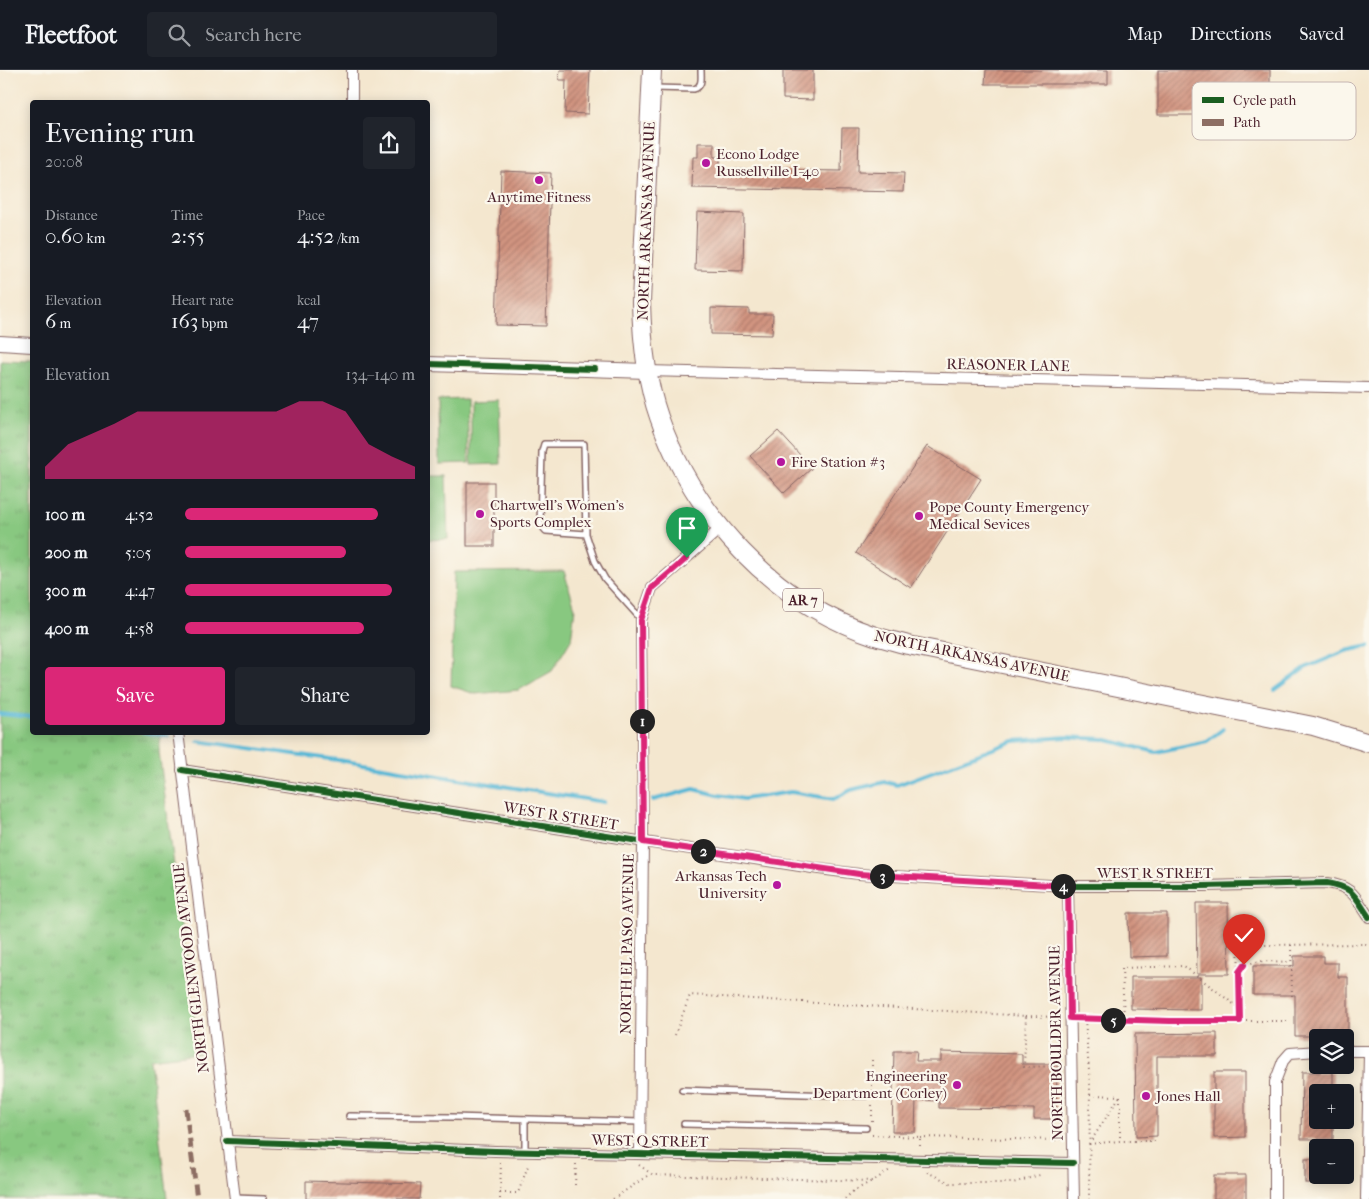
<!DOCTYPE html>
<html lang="en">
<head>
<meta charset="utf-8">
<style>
  body { margin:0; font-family:"IM FELL French Canon",serif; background:#20242c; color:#f1f3f6; height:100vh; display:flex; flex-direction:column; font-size:19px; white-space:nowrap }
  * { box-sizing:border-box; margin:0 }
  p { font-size:16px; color:#9ea1a6 }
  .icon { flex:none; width:28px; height:28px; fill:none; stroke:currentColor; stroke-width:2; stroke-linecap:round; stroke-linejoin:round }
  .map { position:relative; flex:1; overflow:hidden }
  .panel { position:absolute; left:30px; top:30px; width:400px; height:635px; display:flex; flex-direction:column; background:#171b24; border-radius:5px; box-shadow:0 2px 12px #0003 }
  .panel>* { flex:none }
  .buttons { position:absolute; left:1309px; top:959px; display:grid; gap:10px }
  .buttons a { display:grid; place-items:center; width:45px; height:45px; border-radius:5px; background:#171b24; box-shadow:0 2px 12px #0003; font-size:25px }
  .pin { position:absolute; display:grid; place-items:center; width:42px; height:42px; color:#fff; margin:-51px -21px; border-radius:50% 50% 50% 0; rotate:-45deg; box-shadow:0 0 5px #0007 }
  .pin .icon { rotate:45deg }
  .km { position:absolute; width:25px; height:25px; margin:-12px; border-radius:50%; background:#222; color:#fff; font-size:14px; line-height:25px; text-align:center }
  .round { display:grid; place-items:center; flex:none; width:52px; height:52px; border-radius:5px; background:#20242c }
  .headline { display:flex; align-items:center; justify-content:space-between; height:85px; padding:0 15px }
  h1 { font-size:28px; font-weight:600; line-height:38px }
  .figures { display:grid; grid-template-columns:repeat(3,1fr); gap:8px; height:85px; padding:5px 15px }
  .figures div { display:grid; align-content:center }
  .figures b { font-size:21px; font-weight:600 }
  .figures small { font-size:14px; font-weight:400 }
  .figures p { font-size:14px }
  .chart { height:140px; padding:10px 15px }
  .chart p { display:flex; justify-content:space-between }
  .chart svg { width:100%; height:90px; margin-top:5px; fill:#db2777; opacity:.7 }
  .primary-button { display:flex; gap:10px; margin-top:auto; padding:10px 15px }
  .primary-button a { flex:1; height:58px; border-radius:5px; background:#db2777; color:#fff; font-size:20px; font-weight:600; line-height:58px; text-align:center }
  .primary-button a+a { background:#20242c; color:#f1f3f6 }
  ul { padding:0 15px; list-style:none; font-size:16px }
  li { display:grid; grid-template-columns:80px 60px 1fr; align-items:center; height:38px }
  li i { height:12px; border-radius:6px; background:#db2777 }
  header { display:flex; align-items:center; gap:30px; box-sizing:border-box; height:70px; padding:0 25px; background:#171b24; border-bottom:1px solid #363941 }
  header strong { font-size:24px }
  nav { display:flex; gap:28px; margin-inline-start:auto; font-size:18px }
  .search { width:350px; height:45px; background:#20242c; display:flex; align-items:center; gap:12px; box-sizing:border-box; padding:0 18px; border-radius:5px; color:#9ea1a6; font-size:19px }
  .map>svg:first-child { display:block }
  .grass { fill:url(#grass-tufts); stroke:#697456 }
  .garden { fill:#88c880; stroke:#697456 }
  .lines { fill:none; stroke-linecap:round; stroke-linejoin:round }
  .stream { stroke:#58b8d6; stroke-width:4 }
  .building { fill:url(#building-hatch) }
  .lane-casing { stroke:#866564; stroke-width:8 }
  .street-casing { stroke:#866564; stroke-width:12 }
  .secondary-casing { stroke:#866564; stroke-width:16 }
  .highway-casing { stroke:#866564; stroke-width:20 }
  .path { stroke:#866564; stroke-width:2; stroke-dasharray:1 4; stroke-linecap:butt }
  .lane { stroke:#fff; stroke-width:5 }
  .street { stroke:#fff; stroke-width:10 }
  .secondary { stroke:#fff; stroke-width:14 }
  .highway { stroke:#fff; stroke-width:18 }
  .quiet { stroke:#8d6e63; stroke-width:5; stroke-dasharray:10 5; stroke-linecap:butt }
  .cycleway-casing { stroke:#fbf7ec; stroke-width:9 }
  .cycleway { stroke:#1b5e20; stroke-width:6 }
  .route-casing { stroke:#fff; stroke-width:10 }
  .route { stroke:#db2777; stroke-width:6 }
  .poi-dot { fill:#b5179e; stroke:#fbf7ec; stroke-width:2 }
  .labels { text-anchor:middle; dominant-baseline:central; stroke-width:4.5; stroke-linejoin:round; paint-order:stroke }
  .shield { fill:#fbf7ec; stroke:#7f6065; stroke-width:1 }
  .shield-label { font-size:14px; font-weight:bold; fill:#4a1f2b }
  .poi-label { font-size:15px; fill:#4a1f2b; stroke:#fbf7ec; text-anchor:start }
  .street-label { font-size:15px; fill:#4a1f2b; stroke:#fbf7ec }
  .key { fill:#fbf7ec; stroke:#c6b6b2; stroke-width:1 }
  .key-label { font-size:14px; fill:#4a1f2b }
</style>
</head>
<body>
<header>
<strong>Fleetfoot</strong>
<div class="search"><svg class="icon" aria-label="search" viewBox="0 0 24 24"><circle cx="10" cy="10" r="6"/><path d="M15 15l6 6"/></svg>Search here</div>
<nav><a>Map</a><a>Directions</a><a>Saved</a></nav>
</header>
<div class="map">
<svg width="1369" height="1129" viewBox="0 0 1369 1129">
  <defs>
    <pattern id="grass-tufts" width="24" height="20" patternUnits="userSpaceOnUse" patternTransform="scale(1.25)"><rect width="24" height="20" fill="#88c880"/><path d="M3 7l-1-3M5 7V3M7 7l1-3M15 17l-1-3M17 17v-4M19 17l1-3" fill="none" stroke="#77ab6f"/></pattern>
    <pattern id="building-hatch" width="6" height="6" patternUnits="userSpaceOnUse" patternTransform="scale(1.25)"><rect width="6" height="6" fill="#d19480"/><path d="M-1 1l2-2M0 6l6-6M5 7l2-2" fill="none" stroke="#ac7869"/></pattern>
  </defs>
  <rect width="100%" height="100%" fill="#fbf7ec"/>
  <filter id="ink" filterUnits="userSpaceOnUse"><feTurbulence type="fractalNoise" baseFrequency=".02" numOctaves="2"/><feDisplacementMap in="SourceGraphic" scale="10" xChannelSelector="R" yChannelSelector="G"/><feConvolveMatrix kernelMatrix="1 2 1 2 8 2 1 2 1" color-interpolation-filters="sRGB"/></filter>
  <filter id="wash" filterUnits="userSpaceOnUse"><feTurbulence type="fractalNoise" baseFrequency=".0096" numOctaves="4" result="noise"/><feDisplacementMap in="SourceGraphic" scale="20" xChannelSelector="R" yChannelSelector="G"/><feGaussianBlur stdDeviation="1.12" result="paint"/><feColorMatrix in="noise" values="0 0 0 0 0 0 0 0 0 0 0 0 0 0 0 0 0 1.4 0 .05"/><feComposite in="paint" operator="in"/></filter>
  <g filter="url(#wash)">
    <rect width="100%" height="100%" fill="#f4e7cf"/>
    <path class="grass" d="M0 290 32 291V662L161 663 159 682 199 983 150 989 167 1129H0Z"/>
    <g class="garden">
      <path d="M467 329 469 393 439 394 438 330Z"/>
      <path d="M499 330 501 394 471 395V331Z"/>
      <path d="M428 406H446L448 469 428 470Z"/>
      <path d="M564 501 575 538 571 570 552 601 519 620 475 624 451 616 454 502Z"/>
    </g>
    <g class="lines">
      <g class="stream">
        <path d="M1275 620 1305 598 1346 581 1369 576"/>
        <path d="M0 644 32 647"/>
        <path d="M144 662 168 666"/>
        <path d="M198 671 338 690 604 732"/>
        <path d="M653 730 694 719 718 725 744 729 791 722 834 729 851 720 885 712 897 715 1014 671 1066 667 1103 669 1156 682 1207 671 1223 659"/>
      </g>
    </g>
    <g id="blocks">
      <g class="building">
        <path d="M560 0H590L588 44 565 43 566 10H559Z"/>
        <path d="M783 0H813V30L783 29Z"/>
        <path d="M986 0H1108V14H985Z"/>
        <rect x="1158" y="0" width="112" height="45"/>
        <path d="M842 58H859L858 102 904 103 903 122 692 118 693 87H698V73H714V87H720V99L841 101Z"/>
        <path d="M501 101 551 103 546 256 496 255Z"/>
        <path d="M697 142 744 144 743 201 695 200Z"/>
        <path d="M711 238 749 239V244H773L772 265 711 264Z"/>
        <path d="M778 361 812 398 784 423 750 386Z"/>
        <path d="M927 376 981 409 911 518 856 483Z"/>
        <rect x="467" y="412" width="27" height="64"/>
        <path d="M1196 833H1228L1229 904H1197Z"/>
        <path d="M1128 843H1167V886L1129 887Z"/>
        <path d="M1294 886H1324V893H1338V907H1348V966H1295V925H1253V896H1294Z"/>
        <path d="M1131 907H1201V940L1131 939Z"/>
        <path d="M1217 963V986H1157V1066L1136 1067 1135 964Z"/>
        <path d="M894 981H917L916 991H941V982L1022 984V994H1057L1056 1049H1034V1039L939 1038V1031L916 1030 915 1062H892Z"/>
        <path d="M1214 1002H1245V1067L1214 1068Z"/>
        <path d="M1302 1002H1333V1022H1318V1050H1333V1069H1301Z"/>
        <rect x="1305" y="1089" width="13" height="24"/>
        <rect x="1214" y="1105" width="32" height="24"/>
        <path d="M306 1111 420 1114 419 1129H306Z"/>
      </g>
    </g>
  </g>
  <g filter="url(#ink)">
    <use href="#blocks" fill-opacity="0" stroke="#866564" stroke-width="1"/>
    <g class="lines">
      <g class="lane-casing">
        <g id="lane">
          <path d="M654 18 694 19C703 16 701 8 701 0"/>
          <path d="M586 464 546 461 540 454 542 381 544 374H584L586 464 595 491 605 509 641 549"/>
          <path d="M682 1020 865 1026"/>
          <path d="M349 1046 452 1047 640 1052"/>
          <path d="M525 1049V1082"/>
          <path d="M684 1054 866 1058"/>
          <path d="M235 1128 264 1129"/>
        </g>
      </g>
      <g class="street-casing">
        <g id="street">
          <path d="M352 32V0"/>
          <path d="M647 301 1369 318"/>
          <path d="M178 662 235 1129"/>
          <path d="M182 700 819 799 859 804 1068 816H1203L1327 813C1354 817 1355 827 1369 847"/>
          <path d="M1068 816 1074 1129"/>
          <path d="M1345 981H1369"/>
          <path d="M227 1071 495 1081 1073 1093"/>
          <path d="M640 1084 643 772 641 550 652 518 721 458"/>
          <path d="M1275 1129V1012L1283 991 1290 983 1318 981"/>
          <path d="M1366 1129 1369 983"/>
        </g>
      </g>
      <g class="secondary-casing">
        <g id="secondary">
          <path d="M0 273 32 275"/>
          <path d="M428 294 647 301"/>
        </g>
      </g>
      <g class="highway-casing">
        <path id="highway" d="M652 0 641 232C642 271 646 310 659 347 694 447 773 532 875 566 885 569 897 572 908 575L1313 656 1369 673"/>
      </g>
      <g class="path">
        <path d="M1291 875 1292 926"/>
        <path d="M1239 901C1249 887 1276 892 1291 892"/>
        <path d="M1026 946 1059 947"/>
        <path d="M1081 949 1170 951H1290"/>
        <path d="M1085 949 1090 1014 1089 1129"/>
        <path d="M1124 950 1122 898 1184 896 1240 939"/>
        <path d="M1240 951 1238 869 1262 875 1369 874"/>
        <path d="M675 965 690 925 1026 946 1024 997 1061 996"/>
        <path d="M872 1021V987"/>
        <path d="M1090 1025 1120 1026"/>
        <path d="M1120 1026V1071"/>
        <path d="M872 1051V1031"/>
        <path d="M872 1065 920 1067V1079"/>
        <path d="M920 1067 1061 1070V1069"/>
        <path d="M1089 1074 1120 1071H1156"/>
        <path d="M1089 1074 1120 1026"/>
        <path d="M639 1095 653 1105 873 1111 890 1100"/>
        <path d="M927 1102 950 1113H1013L1043 1104"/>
        <path d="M575 1115 576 1094"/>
        <path d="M500 1123H518L529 1093"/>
        <path d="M500 1129 501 1091"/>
        <path d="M613 1129 650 1104"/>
        <path d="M845 1129 852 1122 872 1111"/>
      </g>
      <use href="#lane" class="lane"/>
      <use href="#street" class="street"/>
      <use href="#secondary" class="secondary"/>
      <use href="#highway" class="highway"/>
      <path class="quiet" d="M186 1039 197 1129"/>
      <g class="cycleway-casing">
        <g id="cycleway">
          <path d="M428 294 595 299"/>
          <path d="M182 700 819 799 859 804 1068 816H1203L1327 813C1354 817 1355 827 1369 847"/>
          <path d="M227 1071 495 1081 1073 1093"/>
        </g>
      </g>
      <use href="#cycleway" class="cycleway"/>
    </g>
  </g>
  <g class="lines" filter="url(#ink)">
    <g class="route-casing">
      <path id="route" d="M687 488 652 518 641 550 643 772 859 804 1068 816 1070 948 1170 951H1240L1239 902 1244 895"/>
    </g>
    <use href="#route" class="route"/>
  </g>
  <g class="poi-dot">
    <circle cx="706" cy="93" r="5"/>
    <circle cx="539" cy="110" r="5"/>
    <circle cx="781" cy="392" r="5"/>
    <circle cx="480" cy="444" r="5"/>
    <circle cx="919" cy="446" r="5"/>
    <circle cx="777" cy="815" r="5"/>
    <circle cx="957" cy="1015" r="5"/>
    <circle cx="1146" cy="1026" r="5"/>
  </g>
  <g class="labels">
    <rect class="shield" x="783" y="518.5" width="40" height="23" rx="4"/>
    <g class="shield-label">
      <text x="803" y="530">AR 7</text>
    </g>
    <g class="poi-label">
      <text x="716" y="84">Econo Lodge<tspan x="716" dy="17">Russellville I-40</tspan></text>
      <text x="539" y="127" text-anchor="middle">Anytime Fitness</text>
      <text x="791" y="392">Fire Station #3</text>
      <text x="490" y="435">Chartwell's Women's<tspan x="490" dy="17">Sports Complex</tspan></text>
      <text x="929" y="437">Pope County Emergency<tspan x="929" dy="17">Medical Sevices</tspan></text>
      <text x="767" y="806" text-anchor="end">Arkansas Tech<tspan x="767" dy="17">University</tspan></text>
      <text x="947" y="1006" text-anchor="end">Engineering<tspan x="947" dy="17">Department (Corley)</tspan></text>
      <text x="1156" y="1026">Jones Hall</text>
    </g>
    <g class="street-label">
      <text transform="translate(646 151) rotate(-88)">NORTH ARKANSAS AVENUE</text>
      <text transform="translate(1008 295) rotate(1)">REASONER LANE</text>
      <text transform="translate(972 586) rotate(12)">NORTH ARKANSAS AVENUE</text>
      <text transform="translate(561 746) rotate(9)">WEST R STREET</text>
      <text x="1155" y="803">WEST R STREET</text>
      <text transform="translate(627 874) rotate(-89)">NORTH EL PASO AVENUE</text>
      <text transform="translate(191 898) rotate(-97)">NORTH GLENWOOD AVENUE</text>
      <text transform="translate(1056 973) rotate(-91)">NORTH BOULDER AVENUE</text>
      <text transform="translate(650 1071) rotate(1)">WEST Q STREET</text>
    </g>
  </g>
  <rect x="1192" y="12" width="164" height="58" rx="8" class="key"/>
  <rect x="1202" y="27" width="22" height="6" fill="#1b5e20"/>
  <rect x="1202" y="49" width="22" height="7" fill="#8d6e63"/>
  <g class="key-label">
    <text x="1233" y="35">Cycle path</text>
    <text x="1233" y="57">Path</text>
  </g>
</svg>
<div class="buttons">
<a><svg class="icon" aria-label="layers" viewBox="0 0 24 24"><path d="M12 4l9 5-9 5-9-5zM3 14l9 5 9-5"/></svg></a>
<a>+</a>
<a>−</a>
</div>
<div class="pin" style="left:687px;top:488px;background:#1e9e55"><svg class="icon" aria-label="arrive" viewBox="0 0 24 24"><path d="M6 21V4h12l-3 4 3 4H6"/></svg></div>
<div class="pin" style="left:1244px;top:895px;background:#d93025"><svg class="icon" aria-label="check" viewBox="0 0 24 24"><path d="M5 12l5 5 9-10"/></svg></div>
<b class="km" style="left:642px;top:651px">1</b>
<b class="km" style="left:703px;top:781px">2</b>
<b class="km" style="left:882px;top:806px">3</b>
<b class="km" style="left:1063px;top:816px">4</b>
<b class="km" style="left:1113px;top:950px">5</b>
<section class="panel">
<div class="headline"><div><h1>Evening run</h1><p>20:08</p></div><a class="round"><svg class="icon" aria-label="share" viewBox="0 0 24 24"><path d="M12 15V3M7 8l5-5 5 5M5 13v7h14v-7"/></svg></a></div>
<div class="figures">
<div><p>Distance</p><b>0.60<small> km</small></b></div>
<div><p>Time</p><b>2:55</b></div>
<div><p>Pace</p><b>4:52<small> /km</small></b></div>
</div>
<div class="figures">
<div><p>Elevation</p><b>6<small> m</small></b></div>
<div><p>Heart rate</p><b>163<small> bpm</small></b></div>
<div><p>kcal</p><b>47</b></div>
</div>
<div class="chart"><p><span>Elevation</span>134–140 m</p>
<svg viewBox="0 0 160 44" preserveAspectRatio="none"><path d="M0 44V38L10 27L20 22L30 17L40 11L50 11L60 11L70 11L80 11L90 11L100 11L110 6L120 6L130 11L140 27L150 33L160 38V44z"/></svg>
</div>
<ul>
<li><b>100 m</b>4:52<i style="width:84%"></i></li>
<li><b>200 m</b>5:05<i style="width:70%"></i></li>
<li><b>300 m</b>4:47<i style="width:90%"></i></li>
<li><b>400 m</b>4:58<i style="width:78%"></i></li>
</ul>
<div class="primary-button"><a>Save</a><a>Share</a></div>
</section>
</div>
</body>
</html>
